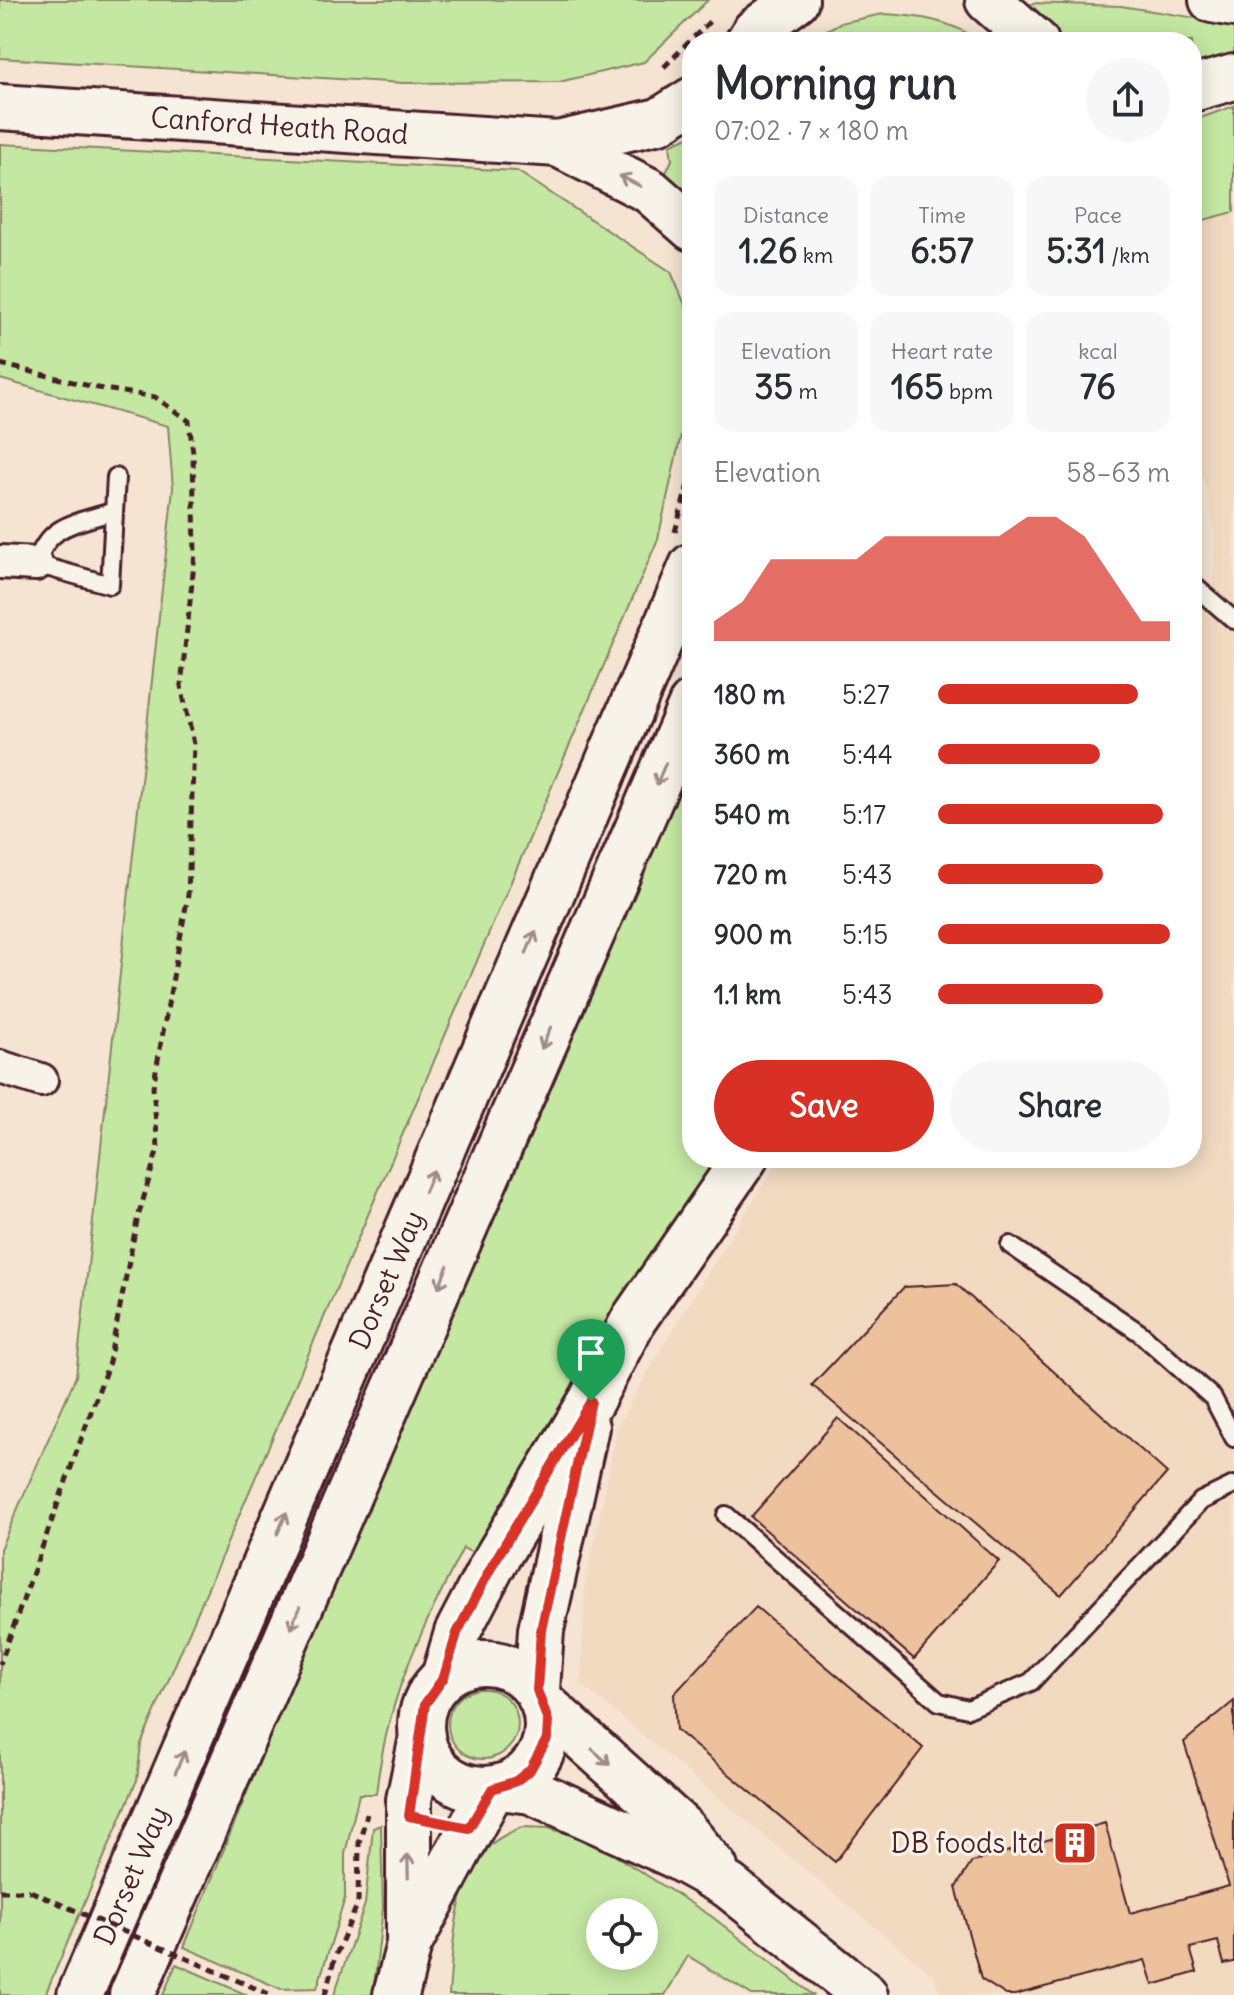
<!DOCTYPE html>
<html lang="en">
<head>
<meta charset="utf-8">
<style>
  body { margin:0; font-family:Delius,sans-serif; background:#f7f7f7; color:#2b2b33; height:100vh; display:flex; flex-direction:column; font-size:30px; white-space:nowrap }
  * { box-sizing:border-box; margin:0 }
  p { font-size:26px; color:#7c7c81 }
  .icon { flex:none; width:44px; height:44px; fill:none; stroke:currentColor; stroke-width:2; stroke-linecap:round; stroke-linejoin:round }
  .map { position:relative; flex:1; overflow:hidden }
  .side { position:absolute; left:682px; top:32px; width:520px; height:1136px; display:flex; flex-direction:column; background:#fff; border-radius:32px; box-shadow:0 4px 20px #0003 }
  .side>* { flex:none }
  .controls { position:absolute; left:586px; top:1898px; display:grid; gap:16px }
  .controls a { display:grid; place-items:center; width:72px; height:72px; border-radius:50%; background:#fff; box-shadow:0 4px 20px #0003; font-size:40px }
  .pin { position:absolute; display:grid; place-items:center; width:68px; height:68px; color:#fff; margin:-82px -34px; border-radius:50% 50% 50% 0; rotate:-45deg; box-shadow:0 0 8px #0007 }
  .pin .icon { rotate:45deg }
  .round { display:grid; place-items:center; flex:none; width:84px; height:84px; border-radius:42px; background:#f7f7f7 }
  .headline { display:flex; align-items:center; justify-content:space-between; height:136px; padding:0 32px }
  h1 { font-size:44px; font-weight:700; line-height:60px }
  .stats { display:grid; grid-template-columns:repeat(3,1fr); gap:12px; height:136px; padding:8px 32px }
  .stats div { display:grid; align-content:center; border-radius:20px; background:#f7f7f7; text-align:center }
  .stats b { font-size:34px; font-weight:700 }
  .stats small { font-size:22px; font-weight:400 }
  .stats p { font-size:22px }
  .chart { height:224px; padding:16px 32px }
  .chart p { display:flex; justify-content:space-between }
  .chart svg { width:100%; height:144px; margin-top:8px; fill:#d93025; opacity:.7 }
  .button { display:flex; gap:16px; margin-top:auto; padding:16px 32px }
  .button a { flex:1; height:92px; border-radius:48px; background:#d93025; color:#fff; font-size:32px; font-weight:700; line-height:92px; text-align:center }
  .button a+a { background:#f7f7f7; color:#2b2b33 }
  ul { padding:0 32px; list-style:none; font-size:26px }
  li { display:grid; grid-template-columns:128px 96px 1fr; align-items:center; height:60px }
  li i { height:20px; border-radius:10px; background:#d93025 }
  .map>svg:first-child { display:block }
  .built { fill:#f2dac1 }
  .green { fill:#c4e8a2; stroke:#878466; stroke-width:2; fill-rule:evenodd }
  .building { fill:#edc19c; stroke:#4a1f2b; stroke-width:2 }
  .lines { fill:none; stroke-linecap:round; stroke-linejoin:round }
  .lane-casing { stroke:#4a1f2b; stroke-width:22 }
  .street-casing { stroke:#4a1f2b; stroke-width:38 }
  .secondary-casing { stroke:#4a1f2b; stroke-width:50 }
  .highway-casing { stroke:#4a1f2b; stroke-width:50 }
  .path { stroke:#4a1f2b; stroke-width:5; stroke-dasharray:8 6; stroke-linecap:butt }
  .lane { stroke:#f7f3e8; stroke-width:16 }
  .street { stroke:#f7f3e8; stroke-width:32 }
  .secondary { stroke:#f7f3e8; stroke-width:44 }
  .highway { stroke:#f7f3e8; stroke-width:44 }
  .path-bridge { stroke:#4a1f2b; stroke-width:5; stroke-dasharray:8 6; stroke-linecap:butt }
  .oneway { stroke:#a0898a }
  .route-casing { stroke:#fff; stroke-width:16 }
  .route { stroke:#d93025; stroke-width:10 }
  .labels { text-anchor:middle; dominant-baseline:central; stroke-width:6; stroke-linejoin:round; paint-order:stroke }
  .street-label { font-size:28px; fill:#4a1f2b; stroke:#f7f3e8 }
  .poi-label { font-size:28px; fill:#4a1f2b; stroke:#f7f3e8; text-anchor:end }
</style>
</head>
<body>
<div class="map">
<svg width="1234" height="1995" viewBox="0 0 1234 1995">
  <rect width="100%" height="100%" fill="#f4e4d1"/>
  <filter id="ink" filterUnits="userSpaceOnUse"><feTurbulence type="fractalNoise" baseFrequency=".0125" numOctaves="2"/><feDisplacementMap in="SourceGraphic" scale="16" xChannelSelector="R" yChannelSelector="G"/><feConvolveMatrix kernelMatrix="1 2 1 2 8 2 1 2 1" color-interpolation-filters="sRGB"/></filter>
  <g filter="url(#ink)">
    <path class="built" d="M1234 106V1995H941L933 1975 581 1684 585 1587 618 1425 668 1337 780 1158H1192V633L1214 582 1215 536 1208 493 1192 443V121Z"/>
    <g class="green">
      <path d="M0 0H708L644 62 559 82 403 83 0 58Z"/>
      <path d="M1033 3 1121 6 1234 24V54L1192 65V42H1053L1023 10Z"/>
      <path d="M883 14C918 16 952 20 981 42H804L840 23Z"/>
      <path d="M1234 106V212L1192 223V121Z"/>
      <path d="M692 135V202L664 177 672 160 670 145Z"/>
      <path d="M0 144 517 171 671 272 692 321V385L658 539 141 1744 137 1780 45 1995H0V1549L76 1376 173 488 168 426 0 379Z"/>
      <path d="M692 751V1158H720L475 1554 463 1548C420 1634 387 1696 376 1794H359L345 1854V1898L317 1988 281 1989 184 1947 308 1643Z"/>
      <circle cx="483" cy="1724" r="35"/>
      <path d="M381 1825 383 1908 373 1995H334L365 1904 373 1828Z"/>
      <path d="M522 1827 548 1828 592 1841 711 1916 813 1995H752L688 1956 665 1995H449C453 1945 453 1885 490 1846 497 1837 512 1832 522 1827ZM600 1912H644V1956H600Z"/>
      <path d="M176 1964 247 1995H163Z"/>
    </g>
    <g class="building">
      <path d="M956 1284 1167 1473 1061 1595 812 1385 904 1287Z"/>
      <path d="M838 1418 999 1561 914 1659 751 1517Z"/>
      <path d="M756 1607 923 1748 835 1862 676 1730 674 1694Z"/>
      <path d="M1234 1701V1962L1224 1964 1218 1941 1190 1948 1197 1972 1153 1985 1145 1960 1015 1995H1006L981 1979 956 1887 972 1862 1105 1823 1130 1913 1229 1886 1184 1742Z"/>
    </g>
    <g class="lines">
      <g class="lane-casing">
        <g id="lane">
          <path d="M114 511C77 524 49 522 36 564L110 585 116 477"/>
          <path d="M1192 584 1234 620"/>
          <path d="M1010 1245 1140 1333 1213 1398 1234 1438"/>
          <path d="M726 1515 939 1702 968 1709 1031 1682 1201 1501 1234 1485"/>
        </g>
      </g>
      <g class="street-casing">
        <g id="street">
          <path d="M0 562 36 564"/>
          <path d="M0 1067 41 1080"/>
        </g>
      </g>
      <g class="secondary-casing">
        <g id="secondary">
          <path id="s1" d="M0 107 558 144 659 121 692 100"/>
          <path d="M558 144 650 191 692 228"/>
          <circle cx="484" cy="1726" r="63"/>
          <path d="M444 1677 457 1633 493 1564 591 1401 634 1319 745 1158"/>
          <path d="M537 1690 541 1630 586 1427"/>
          <path d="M544 1704 682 1828 715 1868"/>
          <path d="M500 1787 531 1791 673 1855 729 1886 865 1995"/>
          <path d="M409 1937V1800L422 1737"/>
          <path d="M396 1995 409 1944 492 1789"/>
        </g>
      </g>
      <g class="highway-casing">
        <g id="highway">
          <path d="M988 0 1036 42"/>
          <path d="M1212 0 1234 4"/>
          <path d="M748 42 755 31 796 0"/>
          <path d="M1192 89 1234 77"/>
          <path id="s2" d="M80 1995 692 566"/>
          <path d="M132 1995 692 703"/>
        </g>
      </g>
      <g class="path">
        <path d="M664 67 713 18"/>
        <path d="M0 364 98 388 155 397 189 421 193 453 195 554 181 686 194 744 188 895 153 1087 158 1148 137 1221 109 1362 0 1664"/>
        <path d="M675 532 692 470"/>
        <path d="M0 1891H30"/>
        <path d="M325 1995 335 1957 358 1903 359 1843 367 1814"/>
      </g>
      <use href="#lane" class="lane"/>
      <use href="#street" class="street"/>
      <use href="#secondary" class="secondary"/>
      <use href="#highway" class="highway"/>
      <path class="path-bridge" d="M30 1891 271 1995"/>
    </g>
    <defs><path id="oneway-shaft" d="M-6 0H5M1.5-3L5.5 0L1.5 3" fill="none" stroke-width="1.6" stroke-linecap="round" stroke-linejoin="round" transform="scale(2)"/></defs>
    <g class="oneway">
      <use href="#oneway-shaft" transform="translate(630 181) rotate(-153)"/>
      <use href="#oneway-shaft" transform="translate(661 774) rotate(113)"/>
      <use href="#oneway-shaft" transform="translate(531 942) rotate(-67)"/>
      <use href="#oneway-shaft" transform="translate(546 1038) rotate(113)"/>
      <use href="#oneway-shaft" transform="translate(429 1181) rotate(-67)"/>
      <use href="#oneway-shaft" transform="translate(443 1277) rotate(113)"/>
      <use href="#oneway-shaft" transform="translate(282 1523) rotate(-67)"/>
      <use href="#oneway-shaft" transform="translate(295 1618) rotate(113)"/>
      <use href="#oneway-shaft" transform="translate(601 1757) rotate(42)"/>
      <use href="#oneway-shaft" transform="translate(180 1762) rotate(-67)"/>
      <use href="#oneway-shaft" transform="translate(408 1866) rotate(-91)"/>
    </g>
  </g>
  <g class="lines" filter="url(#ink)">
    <g class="route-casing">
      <path id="route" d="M591 1401 541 1630 537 1690 548 1721 547 1739 530 1770 516 1781 492 1789 469 1828 409 1816 425 1704 444 1677 457 1633 493 1564Z"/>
    </g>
    <use href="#route" class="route"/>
  </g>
  <defs>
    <g id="building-square" transform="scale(2.3)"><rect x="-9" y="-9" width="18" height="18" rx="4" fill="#c8321e" stroke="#f7f3e8"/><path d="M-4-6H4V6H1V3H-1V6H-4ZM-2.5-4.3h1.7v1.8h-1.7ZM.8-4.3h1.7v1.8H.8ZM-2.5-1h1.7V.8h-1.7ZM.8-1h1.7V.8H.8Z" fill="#fff"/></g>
  </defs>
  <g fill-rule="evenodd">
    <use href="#building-square" x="1075" y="1843"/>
  </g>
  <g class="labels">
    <g class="street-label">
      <text stroke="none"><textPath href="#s1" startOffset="280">Canford Heath Road</textPath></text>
      <text stroke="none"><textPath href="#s2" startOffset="778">Dorset Way</textPath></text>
      <text stroke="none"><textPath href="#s2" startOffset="130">Dorset Way</textPath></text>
    </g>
    <g class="poi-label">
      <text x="1044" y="1843">DB foods ltd</text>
    </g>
  </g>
</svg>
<div class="controls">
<a><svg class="icon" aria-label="locate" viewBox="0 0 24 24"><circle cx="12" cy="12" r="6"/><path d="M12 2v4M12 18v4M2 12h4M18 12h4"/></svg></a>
</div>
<div class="pin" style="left:591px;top:1401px;background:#1e9e55"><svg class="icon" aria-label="arrive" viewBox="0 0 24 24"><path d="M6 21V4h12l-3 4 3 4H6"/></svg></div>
<section class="side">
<div class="headline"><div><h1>Morning run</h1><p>07:02 · 7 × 180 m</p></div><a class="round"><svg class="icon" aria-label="share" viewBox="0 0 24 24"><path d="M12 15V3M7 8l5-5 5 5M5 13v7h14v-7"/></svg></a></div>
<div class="stats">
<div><p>Distance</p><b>1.26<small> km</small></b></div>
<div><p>Time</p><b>6:57</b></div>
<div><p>Pace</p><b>5:31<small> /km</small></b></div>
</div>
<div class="stats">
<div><p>Elevation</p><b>35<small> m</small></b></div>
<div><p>Heart rate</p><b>165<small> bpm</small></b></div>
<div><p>kcal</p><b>76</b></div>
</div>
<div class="chart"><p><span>Elevation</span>58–63 m</p>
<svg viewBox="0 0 160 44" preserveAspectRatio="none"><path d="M0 44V38L10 32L20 19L30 19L40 19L50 19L60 12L70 12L80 12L90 12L100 12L110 6L120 6L130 12L140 25L150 38L160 38V44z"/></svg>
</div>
<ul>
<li><b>180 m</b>5:27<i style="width:86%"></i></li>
<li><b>360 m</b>5:44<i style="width:70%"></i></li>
<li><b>540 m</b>5:17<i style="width:97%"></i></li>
<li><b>720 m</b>5:43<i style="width:71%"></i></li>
<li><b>900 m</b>5:15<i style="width:100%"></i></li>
<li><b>1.1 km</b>5:43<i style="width:71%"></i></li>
</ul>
<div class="button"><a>Save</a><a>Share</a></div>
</section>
</div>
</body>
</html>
